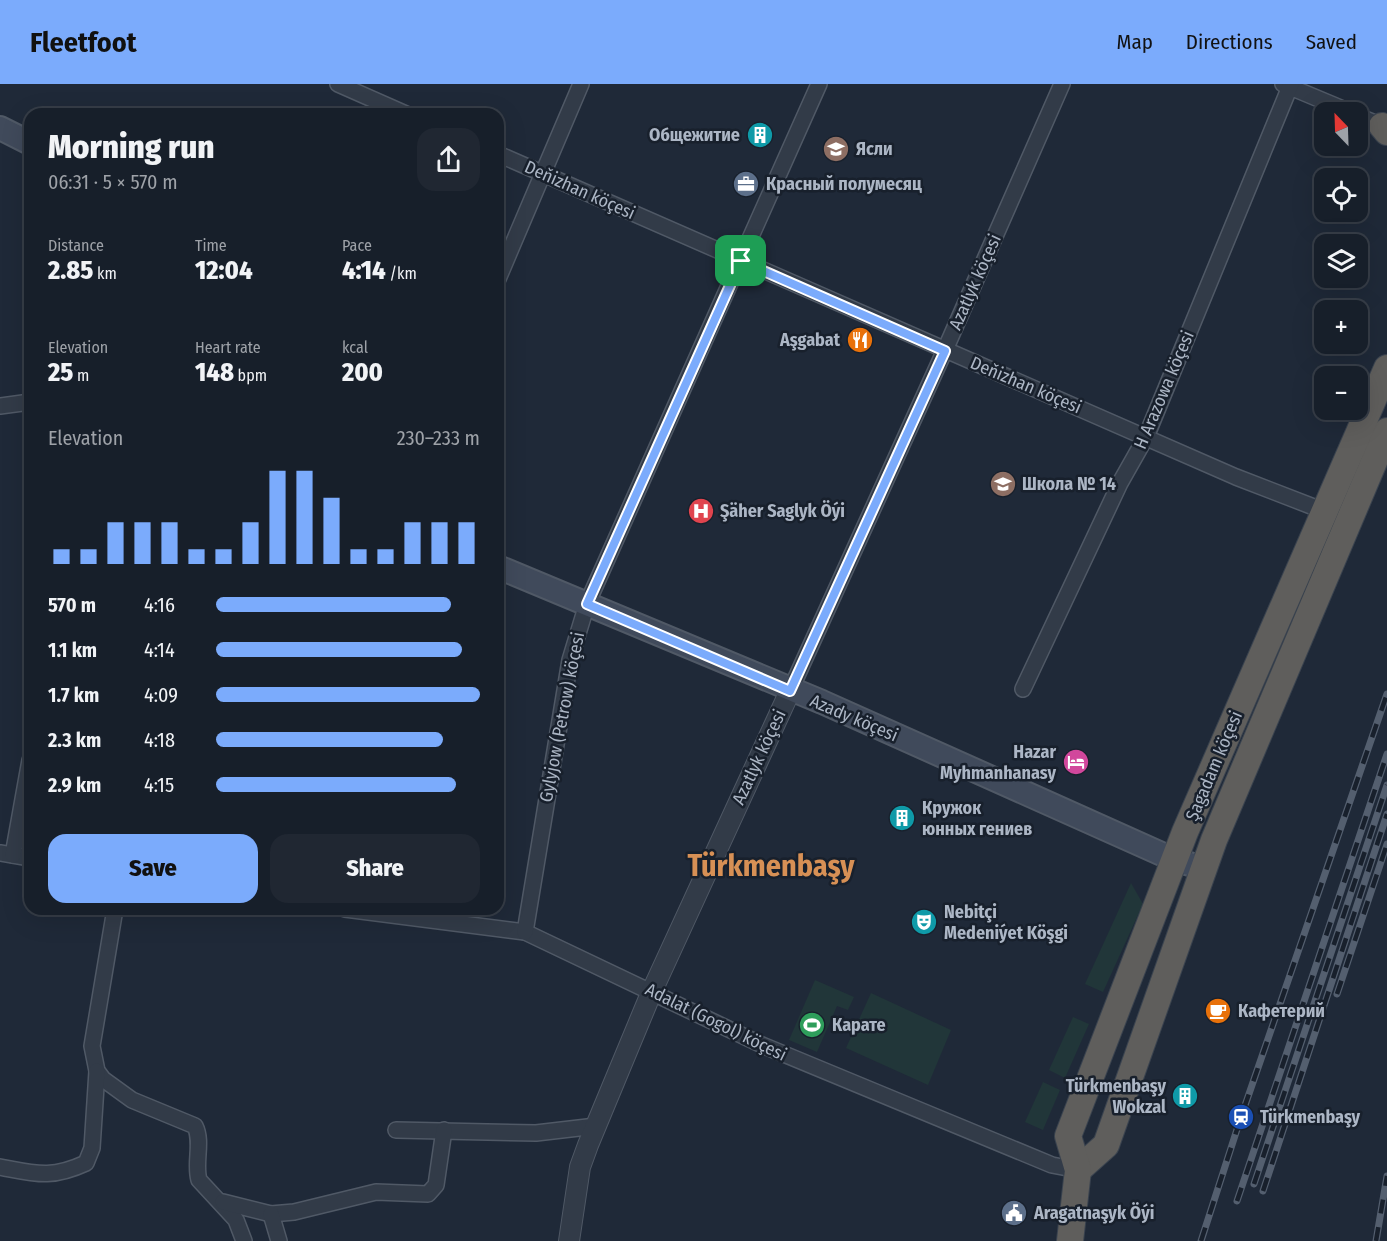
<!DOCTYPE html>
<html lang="en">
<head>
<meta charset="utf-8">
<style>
  body { margin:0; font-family:"Fira Sans Condensed",sans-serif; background:#202732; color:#f1f3f6; height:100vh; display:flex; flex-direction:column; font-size:22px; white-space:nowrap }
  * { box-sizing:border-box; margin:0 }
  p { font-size:20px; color:#9ea2a8 }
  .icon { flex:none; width:33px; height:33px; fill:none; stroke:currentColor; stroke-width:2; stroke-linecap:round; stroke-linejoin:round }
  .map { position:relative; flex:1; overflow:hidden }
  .panel { position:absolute; left:24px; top:24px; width:480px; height:807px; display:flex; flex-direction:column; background:#171f2a; border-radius:18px; box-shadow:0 6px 24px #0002,0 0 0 2px #363d47 }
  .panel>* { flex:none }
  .needle { width:39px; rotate:337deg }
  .fabs { position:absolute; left:1314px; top:18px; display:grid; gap:12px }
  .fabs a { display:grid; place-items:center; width:54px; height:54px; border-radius:12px; background:#171f2a; box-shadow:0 6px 24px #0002,0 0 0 2px #363d47; font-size:30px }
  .pin { position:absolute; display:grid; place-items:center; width:51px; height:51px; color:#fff; margin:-26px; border-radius:12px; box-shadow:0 3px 9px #0006 }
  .round { display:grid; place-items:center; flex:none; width:63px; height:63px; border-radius:18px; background:#202732 }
  .summary { display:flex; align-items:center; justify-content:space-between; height:102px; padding:0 24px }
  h1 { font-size:33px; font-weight:800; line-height:45px }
  .stats { display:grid; grid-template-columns:repeat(3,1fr); gap:9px; height:102px; padding:6px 24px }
  .stats div { display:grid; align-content:center }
  .stats b { font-size:26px; font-weight:800 }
  .stats small { font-size:16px; font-weight:400 }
  .stats p { font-size:16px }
  .chart { height:168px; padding:12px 24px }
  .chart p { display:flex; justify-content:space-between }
  .chart svg { width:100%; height:108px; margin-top:6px; stroke:#7babfc; stroke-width:6 }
  .cta { display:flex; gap:12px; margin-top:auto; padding:12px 24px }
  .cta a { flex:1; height:69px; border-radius:18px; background:#7babfc; color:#111; font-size:24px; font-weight:800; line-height:69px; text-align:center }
  .cta a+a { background:#202732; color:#f1f3f6 }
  ul { padding:0 24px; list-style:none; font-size:20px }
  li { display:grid; grid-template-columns:96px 72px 1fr; align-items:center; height:45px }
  li i { height:15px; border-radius:8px; background:#7babfc }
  header { display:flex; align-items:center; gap:36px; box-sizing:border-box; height:84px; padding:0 30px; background:#7babfc; color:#111 }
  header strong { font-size:28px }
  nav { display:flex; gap:33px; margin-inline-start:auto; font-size:21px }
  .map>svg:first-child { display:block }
  .green { fill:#213639 }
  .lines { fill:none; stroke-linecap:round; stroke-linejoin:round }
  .minor-casing { stroke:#505966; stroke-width:18 }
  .tertiary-casing { stroke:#505966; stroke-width:22 }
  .secondary-casing { stroke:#505966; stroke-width:26 }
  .trunk-casing { stroke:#3a434f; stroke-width:28 }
  .minor { stroke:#323b48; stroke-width:15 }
  .tertiary { stroke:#323b48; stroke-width:20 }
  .secondary { stroke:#404a5b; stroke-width:22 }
  .trunk { stroke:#5f5e5c; stroke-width:26 }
  .rail-casing { stroke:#545f6f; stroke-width:7 }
  .rail { stroke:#18202c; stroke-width:4.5; stroke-dasharray:14; stroke-linecap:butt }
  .route-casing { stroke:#fff; stroke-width:12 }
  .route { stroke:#7babfc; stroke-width:8 }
  .labels { text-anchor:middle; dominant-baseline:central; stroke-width:5; stroke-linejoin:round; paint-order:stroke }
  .poi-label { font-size:18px; font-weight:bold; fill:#acb6c5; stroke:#18202c; text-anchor:start }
  .street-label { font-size:18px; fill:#acb6c5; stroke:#18202c }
  .town-label { font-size:30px; font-weight:bold; fill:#d79055; stroke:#18202c }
</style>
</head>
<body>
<header>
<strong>Fleetfoot</strong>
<nav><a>Map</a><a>Directions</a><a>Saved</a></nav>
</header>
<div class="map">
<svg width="1387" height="1157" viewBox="0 0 1387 1157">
  <rect width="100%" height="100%" fill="#1f2938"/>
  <g class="green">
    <path d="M1131 799 1143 820 1103 908 1085 900Z"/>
    <path d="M815 896 854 913 848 926 837 922 817 968 789 956Z"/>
    <path d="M871 909 951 946 928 1001 846 964Z"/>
    <path d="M1073 933 1089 940 1065 994 1049 986Z"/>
    <path d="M1043 998 1060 1006 1043 1046 1025 1038Z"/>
  </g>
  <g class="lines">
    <g class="minor-casing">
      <g id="minor">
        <path d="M338 0 406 30"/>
        <path d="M1283 0 1350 28"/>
        <path d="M1358 32 1387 44"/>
        <path d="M498 70 1236 393 1324 427"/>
        <path d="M498 195 581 0"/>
        <path d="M0 322 30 318"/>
        <path d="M1023 605 1120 399 1146 353 1291 0"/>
        <path d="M790 607 945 266 1062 0"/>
        <path d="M0 769 30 774"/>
        <path d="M13 771 30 676"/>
        <path d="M115 825 92 962 97 987 103 995 132 1016 195 1042C203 1058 194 1079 199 1096L236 1136 244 1157"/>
        <path d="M345 825 525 848 762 961 1052 1081 1078 1086"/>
        <path d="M525 848 570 576 587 520 819 0"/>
        <path d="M396 1046 536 1049 596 1042"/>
        <path d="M0 1083C37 1090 51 1095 86 1079L92 1064 97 987"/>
        <path d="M223 1118 271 1130 294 1128 376 1108 428 1110 436 1101 444 1046"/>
        <path d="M271 1130 279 1157"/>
      </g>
    </g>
    <g class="tertiary-casing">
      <path id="tertiary" d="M569 1157 580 1083 588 1061 652 907 790 607"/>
    </g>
    <g class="secondary-casing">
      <g id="secondary">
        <path d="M0 44 30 59"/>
        <path d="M498 483 822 618 1175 776 1204 784"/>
      </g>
    </g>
    <g class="trunk-casing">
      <g id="trunk">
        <path d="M1382 42 1387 48"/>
        <path d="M1078 1086 1106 1061 1214 756 1387 347"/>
        <path d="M1070 1157 1078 1086 1068 1052 1185 748 1387 284"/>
      </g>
    </g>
    <use href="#minor" class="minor"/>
    <use href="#tertiary" class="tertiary"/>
    <use href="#secondary" class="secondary"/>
    <use href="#trunk" class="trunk"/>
    <g class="rail-casing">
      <g id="rail">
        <path d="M1337 910 1387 760"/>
        <path d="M1254 1100 1387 701"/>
        <path d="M1263 1107 1387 730"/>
        <path d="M1237 1117 1387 670"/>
        <path d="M1201 1157 1241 1033 1387 610"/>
        <path d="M1376 1157 1387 1092"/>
      </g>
    </g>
    <use href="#rail" class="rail"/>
  </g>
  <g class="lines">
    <g class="route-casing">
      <path id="route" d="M741 177 945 267 790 607 587 520Z"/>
    </g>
    <use href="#route" class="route"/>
  </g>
  <defs>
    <g id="building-disc" transform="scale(1.35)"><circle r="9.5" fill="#0f9aa8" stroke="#18202c"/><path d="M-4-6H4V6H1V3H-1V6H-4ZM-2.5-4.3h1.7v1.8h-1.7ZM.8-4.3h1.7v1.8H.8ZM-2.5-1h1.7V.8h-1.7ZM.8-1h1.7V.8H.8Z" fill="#fff"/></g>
    <g id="school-disc" transform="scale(1.35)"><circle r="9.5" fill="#8d6e63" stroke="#18202c"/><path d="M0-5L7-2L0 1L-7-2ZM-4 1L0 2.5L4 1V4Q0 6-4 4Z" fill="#fff"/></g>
    <g id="office-disc" transform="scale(1.35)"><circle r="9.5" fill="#5c6f8a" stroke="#18202c"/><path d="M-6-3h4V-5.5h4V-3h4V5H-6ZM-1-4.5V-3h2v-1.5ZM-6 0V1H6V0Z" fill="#fff"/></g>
    <g id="restaurant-disc" transform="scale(1.35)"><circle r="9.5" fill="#e8710a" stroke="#18202c"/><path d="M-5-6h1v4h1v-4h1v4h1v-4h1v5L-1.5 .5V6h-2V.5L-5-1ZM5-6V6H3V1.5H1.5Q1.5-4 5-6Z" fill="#fff"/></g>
    <g id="hospital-disc" transform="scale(1.35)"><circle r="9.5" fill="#e0444e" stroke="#18202c"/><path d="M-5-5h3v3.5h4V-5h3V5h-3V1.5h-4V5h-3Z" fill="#fff"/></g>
    <g id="hotel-disc" transform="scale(1.35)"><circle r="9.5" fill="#d1479c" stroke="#18202c"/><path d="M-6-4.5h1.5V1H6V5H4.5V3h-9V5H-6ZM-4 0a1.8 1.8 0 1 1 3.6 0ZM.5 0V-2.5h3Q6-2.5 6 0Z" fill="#fff"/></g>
    <g id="theatre-disc" transform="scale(1.35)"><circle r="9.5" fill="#0f9aa8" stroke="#18202c"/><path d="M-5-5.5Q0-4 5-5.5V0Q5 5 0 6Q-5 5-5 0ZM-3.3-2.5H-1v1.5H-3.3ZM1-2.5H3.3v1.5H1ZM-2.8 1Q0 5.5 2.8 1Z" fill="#fff"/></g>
    <g id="cafe-disc" transform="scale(1.35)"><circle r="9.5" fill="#e8710a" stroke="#18202c"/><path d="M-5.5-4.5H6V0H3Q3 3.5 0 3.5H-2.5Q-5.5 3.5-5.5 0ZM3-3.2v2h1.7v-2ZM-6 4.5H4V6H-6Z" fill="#fff"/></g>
    <g id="stadium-disc" transform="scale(1.35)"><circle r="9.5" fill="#2e9e5b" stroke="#18202c"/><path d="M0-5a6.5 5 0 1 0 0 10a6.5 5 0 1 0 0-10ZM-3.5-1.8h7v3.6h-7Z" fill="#fff"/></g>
    <g id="station-disc" transform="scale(1.35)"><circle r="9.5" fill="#1a4fb4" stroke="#18202c"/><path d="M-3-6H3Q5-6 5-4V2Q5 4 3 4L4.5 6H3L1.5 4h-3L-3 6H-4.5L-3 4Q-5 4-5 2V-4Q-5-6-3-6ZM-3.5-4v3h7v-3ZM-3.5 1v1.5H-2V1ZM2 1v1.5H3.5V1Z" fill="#fff"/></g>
    <g id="civic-disc" transform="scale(1.35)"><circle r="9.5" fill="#5c6f8a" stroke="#18202c"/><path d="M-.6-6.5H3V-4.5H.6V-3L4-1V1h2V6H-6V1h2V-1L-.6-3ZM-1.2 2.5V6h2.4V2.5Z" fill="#fff"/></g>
  </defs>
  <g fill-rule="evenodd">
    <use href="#building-disc" x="760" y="51"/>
    <use href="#school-disc" x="836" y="65"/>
    <use href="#office-disc" x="746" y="100"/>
    <use href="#restaurant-disc" x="860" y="256"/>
    <use href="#school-disc" x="1003" y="400"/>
    <use href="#hospital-disc" x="701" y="427"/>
    <use href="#hotel-disc" x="1076" y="678"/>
    <use href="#building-disc" x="902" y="734"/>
    <use href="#theatre-disc" x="924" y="838"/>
    <use href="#cafe-disc" x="1218" y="927"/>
    <use href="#stadium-disc" x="812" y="941"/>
    <use href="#building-disc" x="1185" y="1012"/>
    <use href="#station-disc" x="1241" y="1033"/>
    <use href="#civic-disc" x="1014" y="1129"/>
  </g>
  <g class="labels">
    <g class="poi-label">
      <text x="740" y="51" text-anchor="end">Общежитие</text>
      <text x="856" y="65">Ясли</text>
      <text x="766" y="100">Красный полумесяц</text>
      <text x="840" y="256" text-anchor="end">Aşgabat</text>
      <text x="1022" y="400">Школа № 14</text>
      <text x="720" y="427">Şäher Saglyk Öýi</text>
      <text x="1056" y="668" text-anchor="end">Hazar<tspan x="1056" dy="21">Myhmanhanasy</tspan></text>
      <text x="922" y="724">Кружок<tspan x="922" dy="21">юнных гениев</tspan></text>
      <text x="944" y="828">Nebitçi<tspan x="944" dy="21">Medeniýet Köşgi</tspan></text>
      <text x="1238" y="927">Кафетерий</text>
      <text x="832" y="941">Карате</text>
      <text x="1166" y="1002" text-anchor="end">Türkmenbaşy<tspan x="1166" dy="21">Wokzal</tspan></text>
      <text x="1260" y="1033">Türkmenbaşy</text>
      <text x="1034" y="1129">Aragatnaşyk Öýi</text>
    </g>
    <g class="street-label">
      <text transform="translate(580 106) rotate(24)">Deňizhan köçesi</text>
      <text transform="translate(975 198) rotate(-66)">Azatlyk köçesi</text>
      <text transform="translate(1026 301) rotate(23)">Deňizhan köçesi</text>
      <text transform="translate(1164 306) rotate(-67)">H Arazowa köçesi</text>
      <text transform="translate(562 633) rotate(-79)">Gylyjow (Petrow) köçesi</text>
      <text transform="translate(854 634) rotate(23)">Azady köçesi</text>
      <text transform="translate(759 673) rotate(-65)">Azatlyk köçesi</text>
      <text transform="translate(1214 682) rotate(-67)">Şagadam köçesi</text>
      <text transform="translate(716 938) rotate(26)">Adalat (Gogol) köçesi</text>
    </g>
    <g class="town-label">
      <text x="771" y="782">Türkmenbaşy</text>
    </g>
  </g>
</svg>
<div class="fabs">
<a><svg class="needle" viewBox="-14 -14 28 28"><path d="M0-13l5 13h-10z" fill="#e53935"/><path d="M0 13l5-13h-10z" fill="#9ea2a8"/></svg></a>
<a><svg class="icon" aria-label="locate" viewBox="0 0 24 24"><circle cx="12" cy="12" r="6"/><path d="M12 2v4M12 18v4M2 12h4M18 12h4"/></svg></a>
<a><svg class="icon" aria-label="layers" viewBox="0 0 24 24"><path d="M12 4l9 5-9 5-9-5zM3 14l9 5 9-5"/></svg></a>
<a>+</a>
<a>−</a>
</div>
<div class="pin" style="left:741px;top:177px;background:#1e9e55"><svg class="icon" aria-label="arrive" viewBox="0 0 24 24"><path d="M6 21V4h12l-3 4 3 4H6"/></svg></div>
<section class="panel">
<div class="summary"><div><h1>Morning run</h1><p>06:31 · 5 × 570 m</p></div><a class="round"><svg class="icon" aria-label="share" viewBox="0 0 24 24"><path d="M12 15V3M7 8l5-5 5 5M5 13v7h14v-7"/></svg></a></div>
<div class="stats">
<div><p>Distance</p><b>2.85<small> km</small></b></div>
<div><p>Time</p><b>12:04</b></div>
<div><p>Pace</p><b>4:14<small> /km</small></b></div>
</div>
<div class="stats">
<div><p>Elevation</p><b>25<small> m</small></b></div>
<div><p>Heart rate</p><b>148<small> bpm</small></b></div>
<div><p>kcal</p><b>200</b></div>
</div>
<div class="chart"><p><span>Elevation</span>230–233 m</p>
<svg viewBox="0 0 160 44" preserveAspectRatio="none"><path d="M5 44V38M15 44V38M25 44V27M35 44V27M45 44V27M55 44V38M65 44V38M75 44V27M85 44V6M95 44V6M105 44V17M115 44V38M125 44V38M135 44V27M145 44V27M155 44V27"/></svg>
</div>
<ul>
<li><b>570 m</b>4:16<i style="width:89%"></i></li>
<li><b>1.1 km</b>4:14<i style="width:93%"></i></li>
<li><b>1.7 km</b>4:09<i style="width:100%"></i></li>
<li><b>2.3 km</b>4:18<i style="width:86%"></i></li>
<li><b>2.9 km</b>4:15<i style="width:91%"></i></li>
</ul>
<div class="cta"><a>Save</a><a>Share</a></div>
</section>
</div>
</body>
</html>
